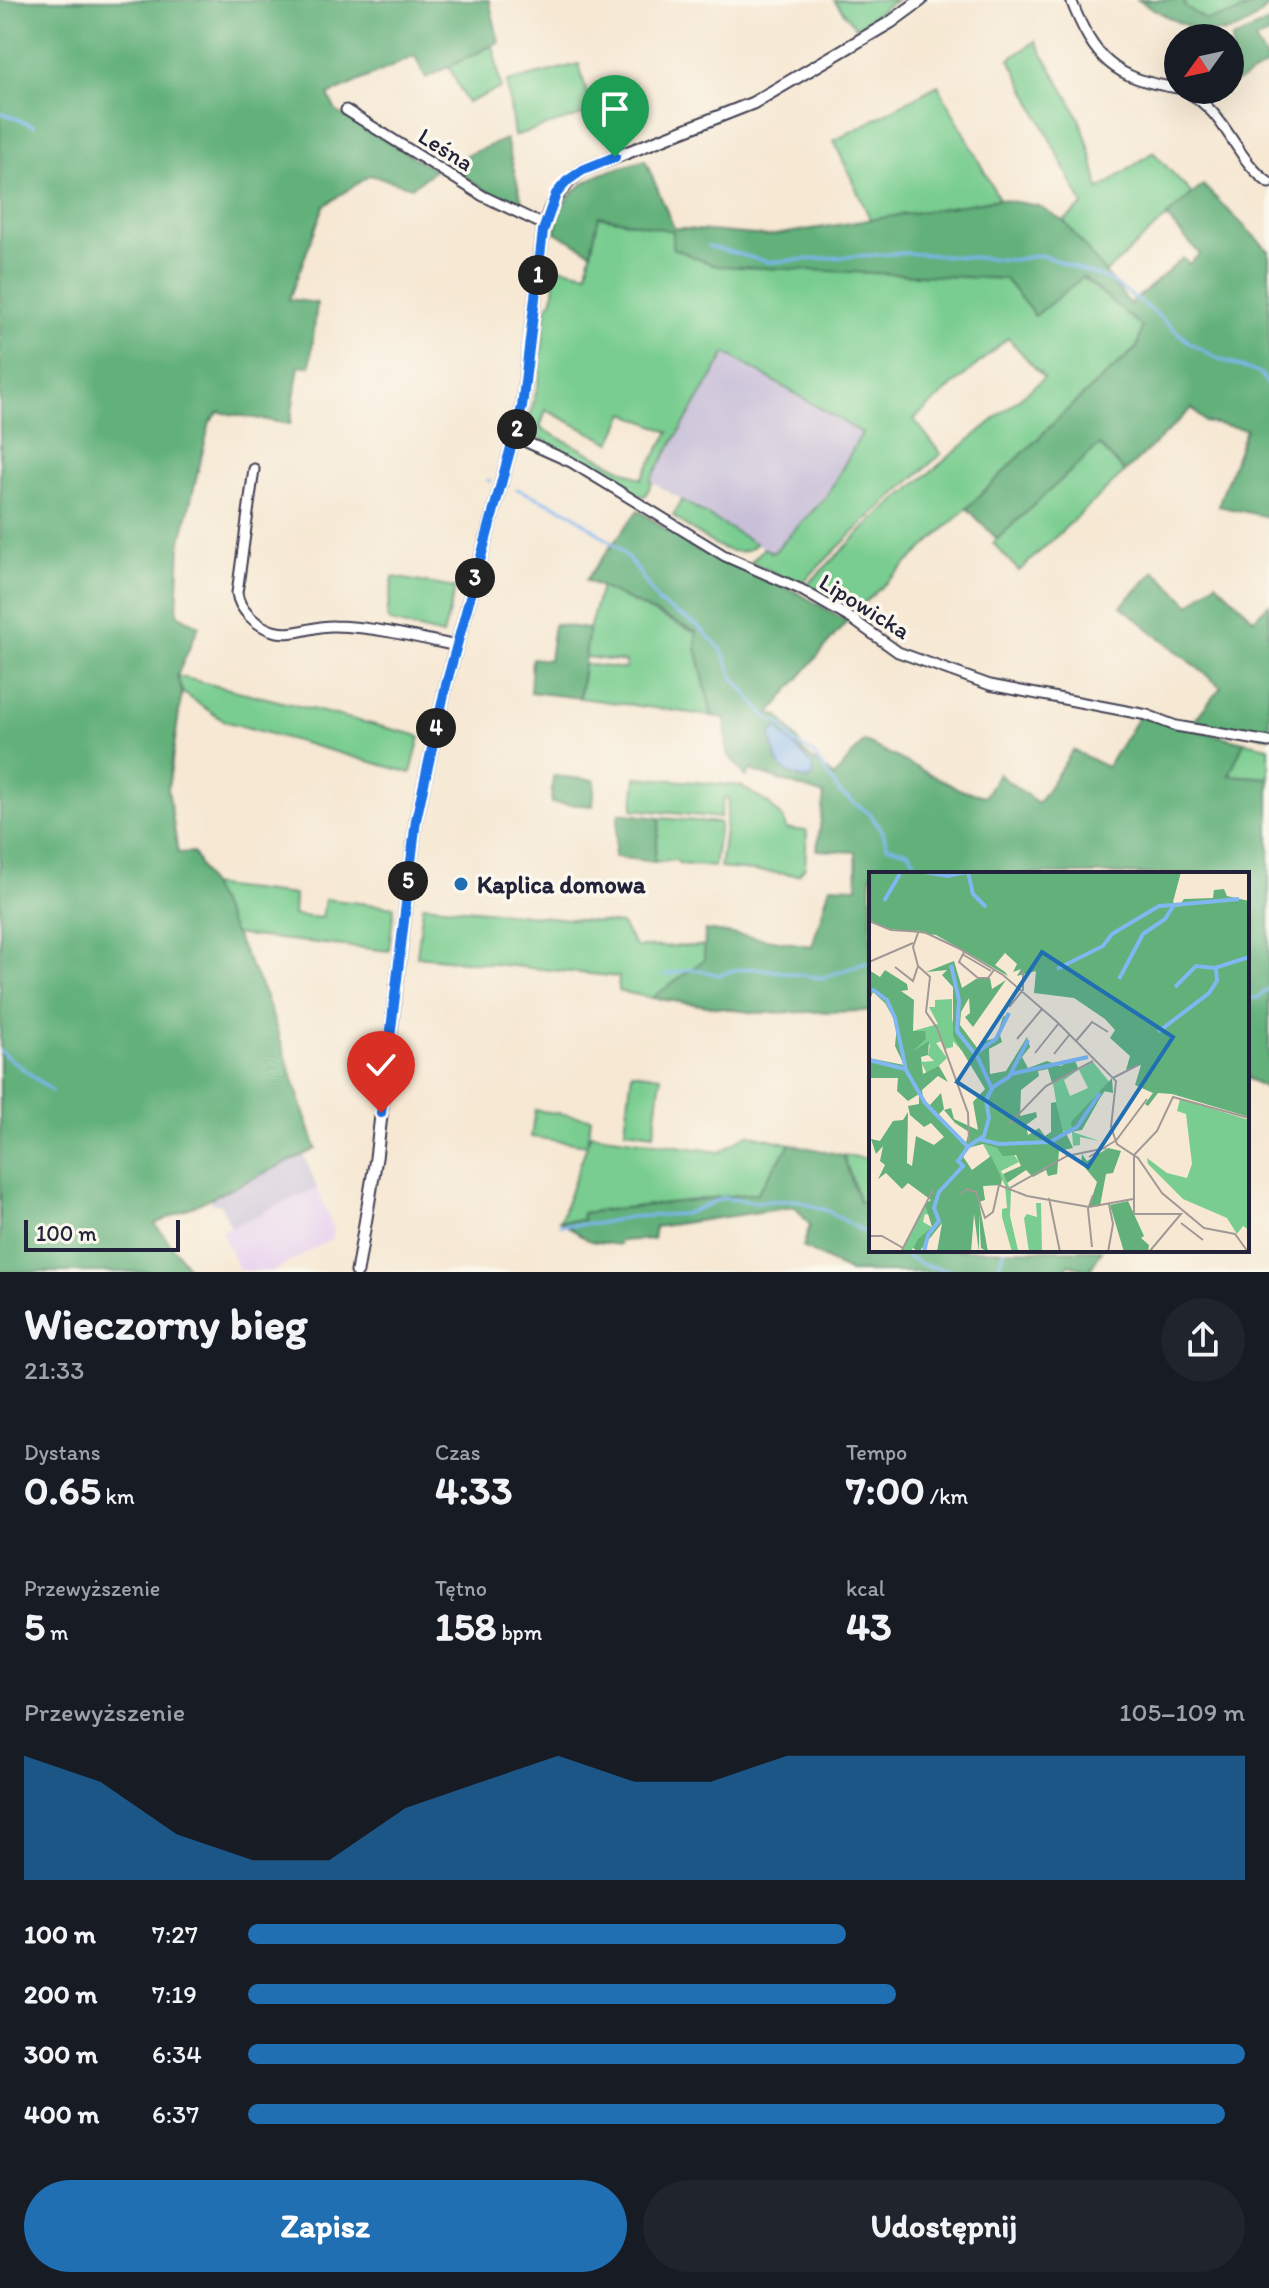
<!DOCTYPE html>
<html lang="pl">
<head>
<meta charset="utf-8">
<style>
  body { margin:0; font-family:Itim,sans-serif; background:#20242c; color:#f1f3f6; height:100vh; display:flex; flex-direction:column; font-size:30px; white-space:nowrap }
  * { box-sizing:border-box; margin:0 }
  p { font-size:26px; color:#9ea1a6 }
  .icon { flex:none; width:44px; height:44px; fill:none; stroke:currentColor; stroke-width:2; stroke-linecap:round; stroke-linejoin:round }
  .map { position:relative; height:1272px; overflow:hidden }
  .details { display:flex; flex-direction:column; background:#171b24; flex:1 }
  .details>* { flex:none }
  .needle { width:52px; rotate:237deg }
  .buttons { position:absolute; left:1164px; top:24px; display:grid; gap:16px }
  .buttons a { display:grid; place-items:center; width:80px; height:80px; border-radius:50%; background:#171b24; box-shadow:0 8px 32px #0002; font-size:40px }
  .scale { position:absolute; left:24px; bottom:20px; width:156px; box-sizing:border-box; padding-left:8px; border:4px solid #22223b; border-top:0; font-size:22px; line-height:28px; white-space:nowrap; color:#22223b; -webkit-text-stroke:6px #fbf7ec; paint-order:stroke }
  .pin { position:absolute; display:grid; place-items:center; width:68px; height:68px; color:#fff; margin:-82px -34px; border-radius:50% 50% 50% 0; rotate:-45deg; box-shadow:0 0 8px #0007 }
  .pin .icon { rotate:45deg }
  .km { position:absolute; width:40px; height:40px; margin:-20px; border-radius:50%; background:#222; color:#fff; font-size:22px; line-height:40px; text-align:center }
  .round { display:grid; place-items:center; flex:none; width:84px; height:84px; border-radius:42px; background:#20242c }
  .summary { display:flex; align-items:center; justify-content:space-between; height:136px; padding:0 24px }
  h1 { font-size:44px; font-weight:800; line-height:60px }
  .figures { display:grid; grid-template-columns:repeat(3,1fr); gap:12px; height:136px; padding:8px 24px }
  .figures div { display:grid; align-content:center }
  .figures b { font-size:40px; font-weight:800 }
  .figures small { font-size:22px; font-weight:400 }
  .figures p { font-size:22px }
  .chart { height:224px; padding:16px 24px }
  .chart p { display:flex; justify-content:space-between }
  .chart svg { width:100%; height:144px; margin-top:8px; fill:#1f6fb2; opacity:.7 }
  .primary-button { display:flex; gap:16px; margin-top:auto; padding:16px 24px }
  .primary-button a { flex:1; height:92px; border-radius:48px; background:#1f6fb2; color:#fff; font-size:32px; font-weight:800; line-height:92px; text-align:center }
  .primary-button a+a { background:#20242c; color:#f1f3f6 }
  ul { padding:0 24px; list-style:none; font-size:26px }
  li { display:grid; grid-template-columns:128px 96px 1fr; align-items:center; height:60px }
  li i { height:20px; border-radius:10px; background:#1f6fb2 }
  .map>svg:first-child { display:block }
  .built { fill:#e7d2ef }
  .industrial { fill:#c8bfd8 }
  .green { fill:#79cd90; stroke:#4e7866; stroke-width:2; fill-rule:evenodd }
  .forest { fill:#62b07a; stroke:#42695a; stroke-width:2 }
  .water { fill:#80b7f0; stroke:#516c96; stroke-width:2 }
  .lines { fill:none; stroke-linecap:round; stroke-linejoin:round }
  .stream { stroke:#80b7f0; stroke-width:3 }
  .minor-casing { stroke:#424052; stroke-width:13 }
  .tertiary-casing { stroke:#424052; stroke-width:15 }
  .minor { stroke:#fff; stroke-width:9 }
  .tertiary { stroke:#fff; stroke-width:11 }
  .route-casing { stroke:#fff; stroke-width:16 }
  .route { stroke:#1a73e8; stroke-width:10 }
  .poi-dot { fill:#1f6fb2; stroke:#fbf7ec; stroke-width:3 }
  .labels { text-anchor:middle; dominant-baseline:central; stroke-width:7; stroke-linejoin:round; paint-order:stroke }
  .street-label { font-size:24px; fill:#22223b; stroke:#fbf7ec }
  .poi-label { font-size:24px; font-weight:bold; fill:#22223b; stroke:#fbf7ec; text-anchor:start }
  .inset-river { fill:none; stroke:#80b7f0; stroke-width:4 }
  .inset-road { fill:none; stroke:#a19996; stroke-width:2 }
  .view { fill:#1f6fb2; fill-opacity:0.15; stroke:#1f6fb2; stroke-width:4 }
  .inset-edge { fill:none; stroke:#22223b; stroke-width:4 }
</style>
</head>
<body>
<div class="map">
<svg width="1269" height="1272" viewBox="0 0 1269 1272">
  <rect width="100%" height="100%" fill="#fbf7ec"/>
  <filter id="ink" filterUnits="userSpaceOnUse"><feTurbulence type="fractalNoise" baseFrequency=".0125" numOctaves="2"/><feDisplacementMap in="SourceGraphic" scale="16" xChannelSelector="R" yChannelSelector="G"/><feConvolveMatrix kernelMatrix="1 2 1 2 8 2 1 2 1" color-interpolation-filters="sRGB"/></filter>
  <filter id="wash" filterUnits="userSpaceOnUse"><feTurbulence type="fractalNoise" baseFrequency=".006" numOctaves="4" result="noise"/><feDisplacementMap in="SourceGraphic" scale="32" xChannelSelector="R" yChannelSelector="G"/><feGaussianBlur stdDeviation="1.8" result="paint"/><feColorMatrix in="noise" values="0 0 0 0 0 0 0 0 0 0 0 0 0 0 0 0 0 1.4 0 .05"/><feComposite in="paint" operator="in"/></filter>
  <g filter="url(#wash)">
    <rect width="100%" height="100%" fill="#f6e8d3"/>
    <path class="built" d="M317 1188 334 1230 331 1239 272 1272 239 1270 221 1231Z"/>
    <g class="industrial">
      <path d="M725 352 863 433 826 497 772 553 650 481Z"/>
      <path d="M304 1155 317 1188 231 1227 220 1204H213L211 1198Z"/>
    </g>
    <g class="green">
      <path d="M834 0H896L856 28Z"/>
      <path d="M1184 0H1254L1255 5 1234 14 1206 20 1185 6Z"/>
      <path d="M1036 41C1048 66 1064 88 1076 112 1088 138 1094 163 1099 190L1153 152 1192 194 1105 273 1064 221 1083 205 1010 59Z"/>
      <path d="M493 45 501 88 467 103 449 67Z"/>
      <path d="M579 64 592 112 514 136 507 82Z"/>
      <path d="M938 85 999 199 871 221 834 141Z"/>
      <path d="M598 216 673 231 1095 266 1083 278 1143 327 1137 347 1069 408 967 508 851 615 805 587 874 519 1044 378 1008 338 914 419 941 454 864 522 800 585 751 562 764 548 773 553 826 497 862 433 726 353 650 481 652 483 645 496 638 495 528 431 527 428 539 381 546 309 553 299 557 267 587 273ZM546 410 611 443 625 413 669 432 641 479 540 428Z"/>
      <path d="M1099 444 1125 472 1019 571 993 543Z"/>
      <path d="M682 500 756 544C734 567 697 532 677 519L673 515Z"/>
      <path d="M393 577 455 588 443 635 390 622 387 615Z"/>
      <path d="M601 587 696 633V647L712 716 580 698 584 664 626 669V662L585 657 589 629Z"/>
      <path d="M177 676 416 735 420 737 411 773 224 721 182 692Z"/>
      <path d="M1244 742 1269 747V778L1228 775Z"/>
      <path d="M636 777 741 786 769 804 784 820 786 829 807 831 805 867 798 875 720 868 729 798H724L720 818 633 809Z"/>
      <path d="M660 818 720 823 714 867 680 864 676 860 654 862Z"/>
      <path d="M208 885 294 895 293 915 322 918 325 899 394 907 389 951 233 934Z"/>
      <path d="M423 905 621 924 636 947 705 946 704 960 652 998 618 991 619 977 417 956Z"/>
      <path d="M632 1072 661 1076 654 1134 625 1130Z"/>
      <path d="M535 1110 591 1118 587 1143 591 1134 720 1152 748 1134 790 1144 757 1193 583 1213V1220L560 1221 587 1145 531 1137Z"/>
      <path d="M843 1155 871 1159V1203L860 1202Z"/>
    </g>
    <g class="forest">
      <path d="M0 0H489L499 42 426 78 415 56 328 95 336 111 435 170 412 187 370 175 324 206 289 299 317 303 310 366H299L290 424 219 412 210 422 180 545 177 614 199 626 177 676 182 692 168 789 178 853 193 852 265 994 316 1149 155 1224 192 1272H0Z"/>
      <path d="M1138 0H1184L1185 6 1206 20 1234 14 1254 5V0H1269V6C1224 55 1184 26 1138 0Z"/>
      <path d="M1269 22V34L1255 40 1269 64 1230 86 1232 39Z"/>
      <path d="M506 139 524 209 513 207 444 164Z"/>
      <path d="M645 160 674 228 768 236 999 199 1039 206 1064 221 1130 304 1183 258 1189 264 1200 254 1166 217 1203 185 1269 251V517L1218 506 1246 429 1205 422 1192 408 1125 472 1099 445 997 539 967 508 1069 408 1137 348 1142 327 1083 277 1035 316 1005 279 716 266 672 248 673 231 599 216 591 252 555 232C557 224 559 214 562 207 578 176 616 169 645 160Z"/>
      <path d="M638 510 695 549 798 593 847 621 769 714 779 716 798 741 802 751 834 777 864 741 961 790 985 796 998 774 1038 803 1073 750 1107 767 1139 716 1244 742 1229 775 1269 778V1090L1247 1078V874H871V1011L756 1013 652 998 704 960 705 930 812 946 830 886 857 887 856 852 817 850 824 795 750 770 746 777 727 753 725 718 712 716 696 647V632L586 580Z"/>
      <path d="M1155 571 1190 605 1216 582 1254 619 1269 604V737L1192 723 1221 687 1121 606Z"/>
      <path d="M554 624 589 629 579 698 530 692 532 658 549 660Z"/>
      <path d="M553 776 595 780 593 806 551 803Z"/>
      <path d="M619 813 660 818 654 862 614 857Z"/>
      <path d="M790 1144 843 1155 859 1202 871 1203V1250H1102L1089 1272 1069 1264 1064 1272H850L803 1247 810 1225 795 1207 655 1227 653 1239 620 1241 619 1245 590 1241 560 1221 583 1220 582 1213 757 1193Z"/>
    </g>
    <path class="water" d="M777 727 812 765 813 776 809 780C779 773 775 764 771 734Z"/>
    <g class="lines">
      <g class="stream">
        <path d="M0 112 34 126"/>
        <path d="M708 246 768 262 904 253 1012 260 1041 255 1109 280 1153 311 1190 343 1219 359 1261 374 1269 387"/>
        <path d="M488 480 490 481"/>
        <path d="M517 489 570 512 617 547 634 565 659 603 698 626 722 650 734 678 765 716 783 726 794 743 813 753 840 793 870 814 883 832 887 846 909 852 922 874"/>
        <path d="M665 975 691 969 720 975 733 970 755 968 822 978 865 963 871 964"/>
        <path d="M1247 998H1258L1269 988"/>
        <path d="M0 1051 52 1091"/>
        <path d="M560 1225 595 1224 630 1217 684 1214 723 1198 754 1202 796 1200 828 1211 871 1236"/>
        <path d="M894 1250 924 1265 956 1272"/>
        <path d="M996 1272 1005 1250"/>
      </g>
    </g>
  </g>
  <g filter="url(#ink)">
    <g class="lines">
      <g class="minor-casing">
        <g id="minor">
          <path d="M1071 0C1094 59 1114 79 1178 88"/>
          <path d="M1184 90C1229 114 1232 156 1269 183"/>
          <path d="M346 110 483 196 544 225"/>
          <path d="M515 437 571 462 725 556 800 589 852 619 898 652 990 685 1147 715 1176 726 1269 742"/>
          <path d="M254 469 237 593C239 610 257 626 273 631 293 637 314 625 334 626 376 627 416 637 456 646"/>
        </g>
      </g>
      <g class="tertiary-casing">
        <path id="tertiary" d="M357 1272 376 1158 416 820 446 685 522 407 543 231C550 203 559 187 583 170L753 103 891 22 921 0"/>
      </g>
      <use href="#minor" class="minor"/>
      <use href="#tertiary" class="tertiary"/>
    </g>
  </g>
  <g class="lines" filter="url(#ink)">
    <g class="route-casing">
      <path id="route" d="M381 1113 416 820 446 685 522 407 543 231 556 194 567 181 583 170 615 157"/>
    </g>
    <use href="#route" class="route"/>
  </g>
  <circle class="poi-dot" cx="461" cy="884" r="8"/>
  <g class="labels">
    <g class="street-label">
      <text transform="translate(446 149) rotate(32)">Leśna</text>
      <text transform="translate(865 606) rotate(32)">Lipowicka</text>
    </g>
    <g class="poi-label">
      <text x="477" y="884">Kaplica domowa</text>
    </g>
  </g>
  <g transform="translate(869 872)">
    <rect width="380" height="380" fill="#f6e8d3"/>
    <path d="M83 127V147L93 179 84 169V175L76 177 73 169 67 171 78 186 59 204 52 190 65 189 59 183 61 172 42 181 44 159 69 152 60 135H66V128ZM224 190 242 212 204 260 230 269 211 265V273L204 274 203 260 192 259 184 211 208 199 195 208 201 224 219 216 210 198ZM311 227 380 248V358L374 354 368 362 358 346 314 327 279 292 278 286 298 301 318 306 323 292 317 242 308 239ZM114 272 143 280 150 290 132 299 142 318 141 344 149 378 143 380 133 345V337L138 336 136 313ZM167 331H172L173 380H160L155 346 158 342 168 345ZM56 332 62 343 56 342 54 350 63 355 60 362 49 368 42 379 32 380Z" fill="#79cd90"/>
    <path d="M0 0H312L304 30 309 35 315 27 344 26 345 18 355 17 358 24 380 29V245L303 222 289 221 279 234 276 232 284 221 266 213 272 193 257 198 261 184 241 166 246 158 236 147 205 126 165 121 167 99 148 104 152 97 144 100 148 92 136 81 126 93 136 100 139 104 67 63 20 57 0 48ZM85 89 93 116 107 107 121 106 123 117 137 108 104 155 96 145 101 141 100 126 92 140 91 153 109 177 112 170 127 166 134 145 141 141 131 163 133 170 120 177 121 202 137 199 158 165 161 175 153 185 159 196 178 189 192 194 205 186 209 196 183 211 179 197 169 199 170 204 152 218 151 244 167 240 168 245 157 253 159 263 170 256 176 264 182 260V231L187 230 194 260 203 258 202 250 243 206 244 221 235 219 213 258 197 261 204 276 190 279 188 302 179 304 177 298 164 305 157 298 138 311 134 302 152 294 147 283 134 284 128 276 114 272 99 276 93 283 103 298 122 284 133 307 132 313 114 314 116 328 110 330 119 380 112 376 110 342V380L105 342 102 380H68L73 351 50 380 44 376 49 367 63 355 56 332 62 328 39 311 33 317 17 301 9 307 16 293 11 289 14 274 7 282 2 267 11 269 24 249 34 248 39 240 38 291 43 294 47 264 65 273 75 265 62 251 55 255 41 243 39 234 50 232V222L39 229 28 219 29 206H0V186L35 193 26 174 28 152 16 131 4 120 0 130V98L11 105 16 98 38 112 39 118 32 119 45 128 44 159H56L57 167 43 180 60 169 59 183 52 185 54 202 70 194 79 210 69 204 53 218 54 226 60 234 72 221 75 237 70 242 96 274 100 260 86 251 75 238 82 236 85 247 109 258 104 230 116 217 84 164V115L73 103 78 98 57 100ZM239 276 252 279 244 301 237 302 231 334 220 335 228 310 212 291 213 282 218 289ZM259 329 275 364 272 366 280 373 279 380H255L241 333Z" fill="#62b07a"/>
    <path class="inset-river" d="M22 0H51M55 0 79 4 98 0M99 0 104 22 117 35M15 29 31 2M82 93 90 128 88 159 109 186 123 217 117 228 120 246 115 264 100 274M188 97 234 74 243 62 290 34 304 33M250 107 274 62 296 47 305 33 370 27M306 115 327 94 346 96 380 85M3 117 18 128 26 146 37 198 56 231 99 275 89 289 94 294 70 320 65 336 70 349 59 363 55 380M289 160 340 121 348 109 347 96M107 181 127 167 140 141M0 188 36 197M142 202 219 185M124 215 140 205 159 168M110 267 130 272 181 270 208 255 231 221"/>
    <path class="inset-road" d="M0 49 22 58 55 60 89 76 134 103 187 149 247 209 242 255 248 272 269 286 293 321 335 356 366 362 379 380M50 58 44 75 49 94 61 105 57 140 68 156 99 241 100 270M95 80 90 90 109 106H119L125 98M93 82 122 99M0 90 44 71M26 95 44 109 49 94M140 135 154 118V99M148 167 173 137M207 169 223 150 239 160M166 181 190 151M185 182 201 162M244 206 269 193M140 252 177 214 224 189M246 270 278 227M265 283V342H312L280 380M265 283 288 259 304 225 380 246M220 285 246 269M141 316 198 284 237 276M92 322 98 317 107 320 116 346 124 340 130 313 158 324 220 335 264 327M180 326 191 380M312 351 334 368M0 364H13L34 376M223 375 219 337 224 323M32 380 64 318M239 380 244 352 240 332"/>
    <path class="view" d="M173 80 304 165 219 295 88 210Z"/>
    <rect width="380" height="380" class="inset-edge"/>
  </g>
</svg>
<div class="buttons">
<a><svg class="needle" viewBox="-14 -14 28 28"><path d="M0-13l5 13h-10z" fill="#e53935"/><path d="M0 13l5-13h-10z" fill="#9ea1a6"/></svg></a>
</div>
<div class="scale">100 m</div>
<div class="pin" style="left:615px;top:157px;background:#1e9e55"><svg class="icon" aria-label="arrive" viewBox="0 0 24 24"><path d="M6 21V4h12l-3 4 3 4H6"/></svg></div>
<div class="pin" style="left:381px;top:1113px;background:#d93025"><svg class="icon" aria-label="check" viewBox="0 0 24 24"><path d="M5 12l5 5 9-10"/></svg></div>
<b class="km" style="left:538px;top:275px">1</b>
<b class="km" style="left:517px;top:429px">2</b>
<b class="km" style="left:475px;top:578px">3</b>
<b class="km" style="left:436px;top:728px">4</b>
<b class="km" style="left:408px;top:881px">5</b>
</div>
<section class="details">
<div class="summary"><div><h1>Wieczorny bieg</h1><p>21:33</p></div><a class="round"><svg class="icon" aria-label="share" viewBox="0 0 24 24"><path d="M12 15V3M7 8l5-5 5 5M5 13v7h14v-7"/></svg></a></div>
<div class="figures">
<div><p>Dystans</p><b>0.65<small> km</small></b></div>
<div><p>Czas</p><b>4:33</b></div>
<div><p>Tempo</p><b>7:00<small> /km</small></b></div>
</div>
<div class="figures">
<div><p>Przewyższenie</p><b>5<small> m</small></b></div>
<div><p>Tętno</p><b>158<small> bpm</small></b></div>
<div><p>kcal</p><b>43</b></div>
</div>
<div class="chart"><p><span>Przewyższenie</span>105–109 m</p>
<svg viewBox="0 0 160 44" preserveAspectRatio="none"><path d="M0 44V6L10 14L20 30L30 38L40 38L50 22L60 14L70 6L80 14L90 14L100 6L110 6L120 6L130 6L140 6L150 6L160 6V44z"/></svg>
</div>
<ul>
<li><b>100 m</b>7:27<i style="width:60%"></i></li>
<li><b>200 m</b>7:19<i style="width:65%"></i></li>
<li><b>300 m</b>6:34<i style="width:100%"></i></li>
<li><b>400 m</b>6:37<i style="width:98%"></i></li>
</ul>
<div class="primary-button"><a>Zapisz</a><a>Udostępnij</a></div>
</section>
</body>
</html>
